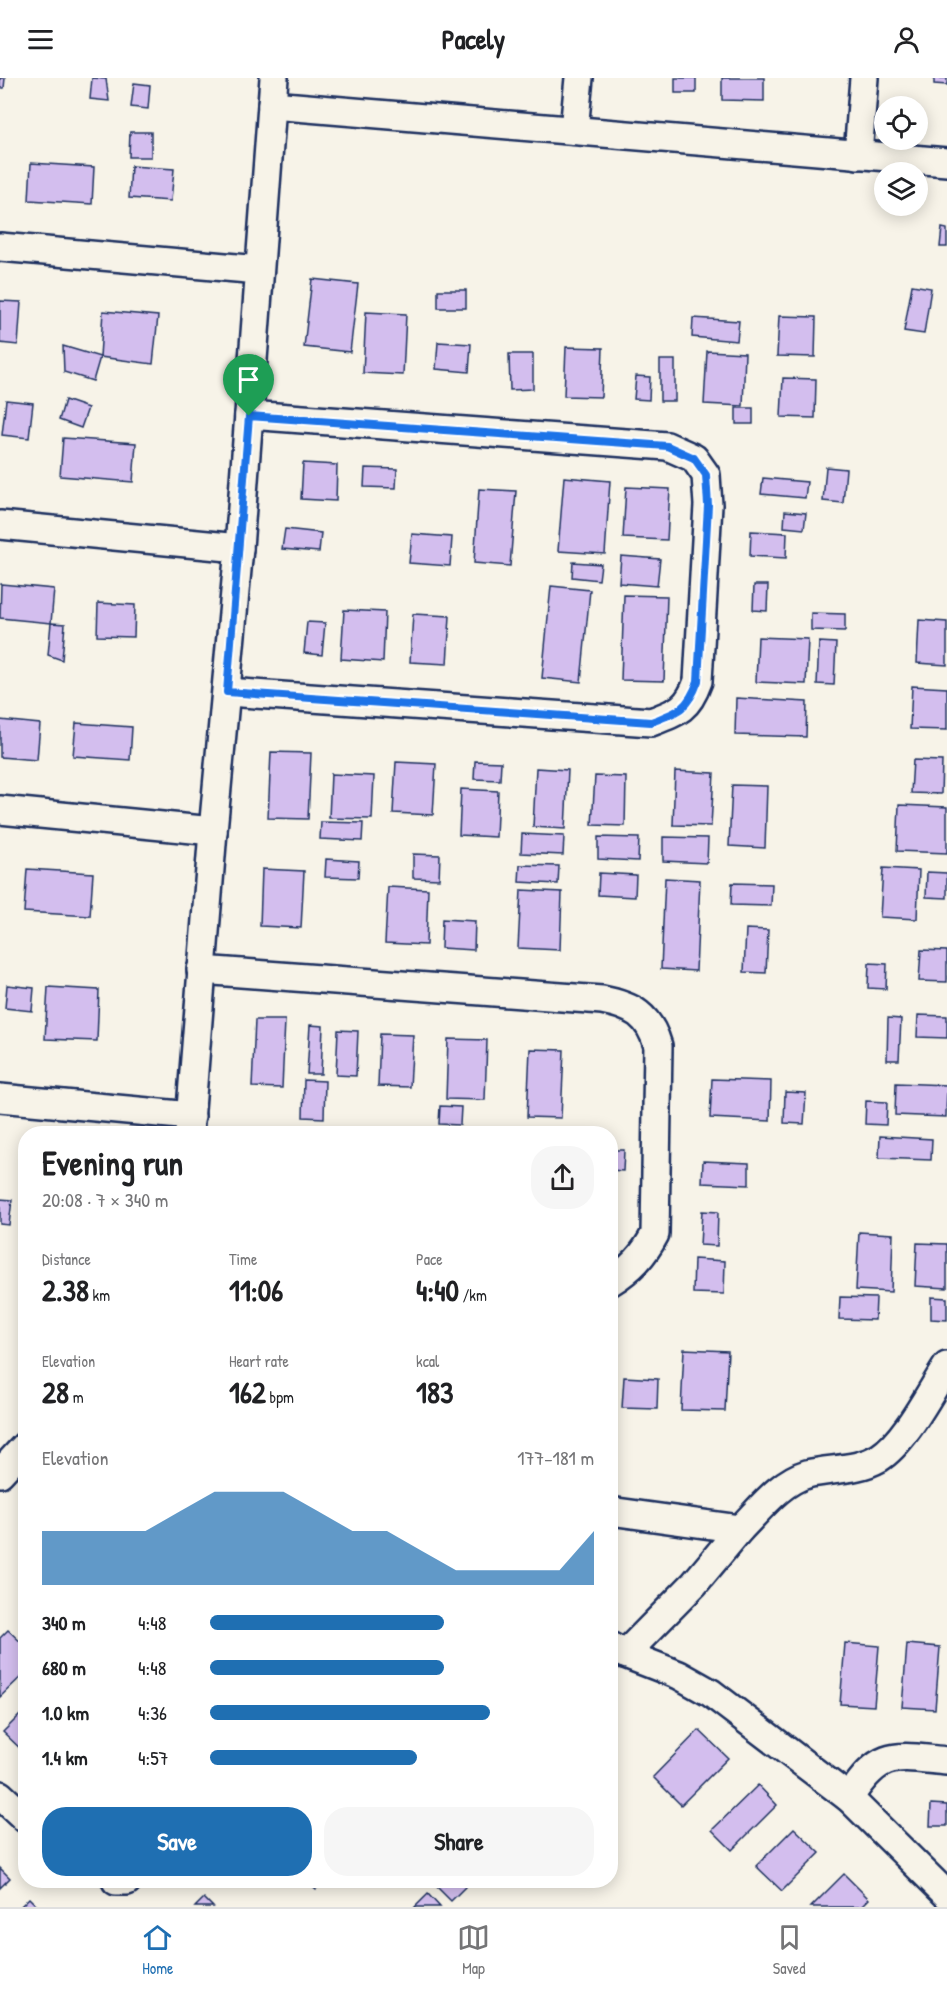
<!DOCTYPE html>
<html lang="en">
<head>
<meta charset="utf-8">
<style>
  body { margin:0; font-family:"Patrick Hand",sans-serif; background:#f6f6f6; color:#202124; height:100vh; display:flex; flex-direction:column; font-size:22px; white-space:nowrap }
  * { box-sizing:border-box; margin:0 }
  p { font-size:20px; color:#757577 }
  .icon { flex:none; width:33px; height:33px; fill:none; stroke:currentColor; stroke-width:2; stroke-linecap:round; stroke-linejoin:round }
  .map { position:relative; flex:1; overflow:hidden }
  .drawer { position:absolute; left:18px; top:1048px; width:600px; height:762px; display:flex; flex-direction:column; background:#fff; border-radius:24px; box-shadow:0 3px 15px #0003 }
  .drawer>* { flex:none }
  .buttons { position:absolute; left:874px; top:18px; display:grid; gap:12px }
  .buttons a { display:grid; place-items:center; width:54px; height:54px; border-radius:50%; background:#fff; box-shadow:0 3px 15px #0003; font-size:30px }
  .pin { position:absolute; display:grid; place-items:center; width:51px; height:51px; color:#fff; margin:-62px -26px; border-radius:50% 50% 50% 0; rotate:-45deg; box-shadow:0 0 6px #0007 }
  .pin .icon { rotate:45deg }
  .round { display:grid; place-items:center; flex:none; width:63px; height:63px; border-radius:24px; background:#f6f6f6 }
  .summary { display:flex; align-items:center; justify-content:space-between; height:102px; padding:0 24px }
  h1 { font-size:33px; font-weight:700; line-height:45px }
  .metrics { display:grid; grid-template-columns:repeat(3,1fr); gap:9px; height:102px; padding:6px 24px }
  .metrics div { display:grid; align-content:center }
  .metrics b { font-size:30px; font-weight:700 }
  .metrics small { font-size:16px; font-weight:400 }
  .metrics p { font-size:16px }
  .chart { height:168px; padding:12px 24px }
  .chart p { display:flex; justify-content:space-between }
  .chart svg { width:100%; height:108px; margin-top:6px; fill:#1f6fb2; opacity:.7 }
  .button { display:flex; gap:12px; margin-top:auto; padding:12px 24px }
  .button a { flex:1; height:69px; border-radius:24px; background:#1f6fb2; color:#fff; font-size:24px; font-weight:700; line-height:69px; text-align:center }
  .button a+a { background:#f6f6f6; color:#202124 }
  ul { padding:0 24px; list-style:none; font-size:20px }
  li { display:grid; grid-template-columns:96px 72px 1fr; align-items:center; height:45px }
  li i { height:15px; border-radius:8px; background:#1f6fb2 }
  header { display:flex; justify-content:space-between; align-items:center; height:78px; padding:0 24px; background:#fff; font-size:27px; font-weight:700 }
  .tabs { display:flex; justify-content:space-around; align-items:center; height:84px; border-top:2px solid #e0e0e0; background:#fff; font-size:16px; color:#757577 }
  .tabs a { display:grid; justify-items:center; gap:3px }
  .tabs .current { color:#1f6fb2 }
  .map>svg:first-child { display:block }
  .building { fill:#d3beee; stroke:#1b2f5e; stroke-width:1.5 }
  .lines { fill:none; stroke-linecap:round; stroke-linejoin:round }
  .minor-casing { stroke:#1b2f5e; stroke-width:32 }
  .minor { stroke:#f7f3e8; stroke-width:27 }
  .route-casing { stroke:#fff; stroke-width:12 }
  .route { stroke:#1a73e8; stroke-width:8 }
</style>
</head>
<body>
<header><svg class="icon" aria-label="menu" viewBox="0 0 24 24"><path d="M4 6h16M4 12h16M4 18h16"/></svg>Pacely<svg class="icon" aria-label="person" viewBox="0 0 24 24"><circle cx="12" cy="8" r="4"/><path d="M4 21q1-7 8-7t8 7"/></svg></header>
<div class="map">
<svg width="947" height="1829" viewBox="0 0 947 1829">
  <rect width="100%" height="100%" fill="#f7f3e8"/>
  <filter id="ink" filterUnits="userSpaceOnUse"><feTurbulence type="fractalNoise" baseFrequency=".0167" numOctaves="2"/><feDisplacementMap in="SourceGraphic" scale="12" xChannelSelector="R" yChannelSelector="G"/><feConvolveMatrix kernelMatrix="1 2 1 2 8 2 1 2 1" color-interpolation-filters="sRGB"/></filter>
  <g filter="url(#ink)">
    <g class="building">
      <path d="M0 0H5L4 10H0Z"/>
      <path d="M92 0 106 1 109 23 90 21Z"/>
      <rect x="675" y="0" width="21" height="15"/>
      <path d="M722 0H764V23L722 22Z"/>
      <path d="M934 0H947V7L934 6Z"/>
      <path d="M134 5 150 7 148 31 131 29Z"/>
      <path d="M130 54H151V79H129Z"/>
      <path d="M31 85 94 89 92 126 29 122Z"/>
      <path d="M131 88 174 91 171 123 129 120Z"/>
      <path d="M942 150 947 151V169H940Z"/>
      <path d="M312 201 358 206 350 274 304 269Z"/>
      <path d="M912 207 931 210 924 256 904 253Z"/>
      <rect x="438" y="212" width="28" height="18"/>
      <path d="M0 223 21 224 18 267 0 265Z"/>
      <path d="M103 233 158 238 153 286 100 279Z"/>
      <path d="M366 234 406 236 403 297 363 295Z"/>
      <path d="M779 238 816 239 815 279 777 278Z"/>
      <path d="M693 240 739 243 737 263 692 259Z"/>
      <path d="M438 264 471 266 469 294 436 291Z"/>
      <path d="M63 268 100 279 93 303 64 294Z"/>
      <path d="M566 269 603 270 601 319 564 318Z"/>
      <path d="M707 273 745 275 743 328 704 326Z"/>
      <path d="M509 276H533V311L510 312Z"/>
      <rect x="660" y="282" width="15" height="41"/>
      <path d="M636 298 650 299 649 322 634 321Z"/>
      <path d="M783 300 816 301 815 340 781 339Z"/>
      <path d="M6 322 33 325 29 360 2 357Z"/>
      <path d="M65 322 88 330 81 350 59 342Z"/>
      <rect x="736" y="330" width="17" height="16"/>
      <path d="M63 360 136 365 133 404 60 398Z"/>
      <path d="M303 385 337 387 336 423 301 421Z"/>
      <path d="M826 389 846 391 843 425 823 423Z"/>
      <path d="M365 390 397 391 396 410 364 409Z"/>
      <path d="M564 399 610 403 605 476 558 473Z"/>
      <path d="M763 400 807 404 805 420 761 416Z"/>
      <path d="M626 409 670 411 667 462 623 460Z"/>
      <path d="M479 411 516 413 510 488 474 485Z"/>
      <path d="M785 433 806 435 804 451 784 449Z"/>
      <path d="M285 451 321 455 319 474 282 471Z"/>
      <path d="M751 453 787 455 786 480 750 478Z"/>
      <path d="M412 456 452 459 450 488 409 485Z"/>
      <path d="M621 478 660 481 657 508 619 505Z"/>
      <path d="M573 484 601 486 599 502 572 499Z"/>
      <path d="M1 506 54 511 51 545 0 540Z"/>
      <path d="M754 507H768L767 533 753 532Z"/>
      <path d="M551 508 590 512 581 604 542 600Z"/>
      <path d="M624 517 667 518 664 603 621 602Z"/>
      <path d="M98 525 135 527 134 559 97 558Z"/>
      <path d="M344 532 385 534 383 584 341 581Z"/>
      <path d="M811 535 845 536V553L811 552Z"/>
      <path d="M413 536 450 538 447 586 410 584Z"/>
      <path d="M919 542 947 544V587L917 585Z"/>
      <path d="M307 544 325 545 322 577 304 575Z"/>
      <path d="M51 545 65 546 62 582 48 577Z"/>
      <path d="M758 559 808 561 806 606 756 604Z"/>
      <path d="M819 564 836 565 834 607 817 606Z"/>
      <path d="M912 608 947 610V652L910 651Z"/>
      <path d="M736 620 807 624 806 659 735 657Z"/>
      <path d="M0 642 40 646 37 682 0 679Z"/>
      <path d="M76 645 132 649 130 682 73 678Z"/>
      <path d="M271 674 311 675 308 741 268 740Z"/>
      <path d="M913 682 942 683 941 716 911 715Z"/>
      <path d="M475 683 501 684 500 702 474 701Z"/>
      <path d="M396 684 436 686 433 737 393 735Z"/>
      <path d="M536 690 568 692 565 751 533 749Z"/>
      <path d="M675 693 714 695 711 748 673 747Z"/>
      <path d="M331 696 374 698 372 741 329 740Z"/>
      <path d="M595 698 626 699 625 748 592 747Z"/>
      <path d="M732 707 767 708 765 770 729 768Z"/>
      <path d="M461 711 498 713 496 759 459 757Z"/>
      <path d="M899 727 947 729V775L897 773Z"/>
      <path d="M321 744 363 745 362 763 320 761Z"/>
      <path d="M522 756 564 758 563 777 521 775Z"/>
      <path d="M598 759 639 760 638 783 598 781Z"/>
      <path d="M663 759 708 760 707 785 663 783Z"/>
      <path d="M413 776 440 777 439 801 413 800Z"/>
      <path d="M326 781 359 783 358 800 325 799Z"/>
      <path d="M520 787 559 788 558 806 519 804Z"/>
      <path d="M883 790 919 792 917 841 880 839Z"/>
      <path d="M27 791 93 795 90 838 24 834Z"/>
      <path d="M262 791 304 793 301 850 260 848Z"/>
      <path d="M927 794 947 795V820L926 819Z"/>
      <path d="M599 795 636 797 635 819 598 817Z"/>
      <path d="M665 800 700 802 696 893 661 891Z"/>
      <path d="M732 805 772 806 771 828 731 827Z"/>
      <path d="M388 809 428 811 426 867 385 865Z"/>
      <path d="M521 812 562 814 560 872 518 870Z"/>
      <path d="M442 841 475 843 474 872 441 870Z"/>
      <path d="M746 851 768 852 766 895 744 894Z"/>
      <path d="M921 872 947 873V904L919 903Z"/>
      <path d="M869 885 887 886 886 911 868 910Z"/>
      <path d="M7 907 34 910 32 933 5 930Z"/>
      <path d="M48 909 99 912 97 963 45 961Z"/>
      <path d="M918 937 947 938V960L917 959Z"/>
      <path d="M888 940 901 941 899 982H887Z"/>
      <path d="M255 942H285L282 1010 252 1009Z"/>
      <path d="M310 947 323 948 321 996H307Z"/>
      <path d="M338 952 358 953 356 998 336 997Z"/>
      <path d="M380 956 413 957 410 1009 378 1008Z"/>
      <path d="M448 961 487 962 485 1022 446 1021Z"/>
      <path d="M530 971 564 972 561 1040 527 1039Z"/>
      <path d="M712 1001 771 1003 770 1043 710 1040Z"/>
      <path d="M304 1002 325 1003 324 1040 303 1039Z"/>
      <path d="M896 1005 947 1007 946 1039 895 1037Z"/>
      <path d="M785 1014 806 1015 804 1046 784 1045Z"/>
      <path d="M866 1023 887 1024 886 1047 865 1046Z"/>
      <path d="M440 1028 461 1029 460 1047 439 1046Z"/>
      <path d="M368 1053 403 1054V1056H367Z"/>
      <path d="M880 1058 932 1061 931 1082 879 1080Z"/>
      <path d="M610 1072H624L623 1093 610 1092Z"/>
      <path d="M703 1083 749 1085V1107L702 1105Z"/>
      <path d="M0 1121 12 1122 9 1147 0 1146Z"/>
      <path d="M702 1133 718 1134 717 1168 700 1167Z"/>
      <path d="M859 1154 893 1156 891 1214 856 1212Z"/>
      <path d="M917 1165 947 1166V1210L915 1208Z"/>
      <path d="M694 1181 725 1183 724 1216 693 1215Z"/>
      <path d="M840 1219 876 1220 875 1242 839 1241Z"/>
      <path d="M931 1219 947 1220V1242L931 1241Z"/>
      <path d="M684 1271 728 1273 725 1333 681 1332Z"/>
      <path d="M624 1299 658 1301 657 1331 622 1330Z"/>
      <path d="M8 1552 26 1569V1594L0 1619V1560Z"/>
      <path d="M845 1565 879 1568 874 1628 840 1626Z"/>
      <path d="M907 1566 940 1569 935 1631 902 1629Z"/>
      <path d="M26 1631V1676L3 1654Z"/>
      <path d="M699 1652 728 1680 681 1727 653 1699Z"/>
      <path d="M758 1707 777 1727 732 1772 712 1752Z"/>
      <path d="M931 1726 947 1727V1748H930Z"/>
      <path d="M794 1750 820 1775 782 1813 756 1788Z"/>
      <path d="M0 1790 10 1800 0 1810Z"/>
      <path d="M844 1796 869 1821 861 1829H811Z"/>
      <path d="M307 1803H324L316 1811Z"/>
      <path d="M431 1803H471L451 1823Z"/>
      <path d="M428 1816 440 1829H415Z"/>
      <path d="M29 1820 38 1829H20Z"/>
      <path d="M204 1820 213 1829H195Z"/>
    </g>
    <g class="lines">
      <g class="minor-casing">
        <g id="minor">
          <path d="M272 27 947 84"/>
          <path d="M574 52 579 0"/>
          <path d="M858 77 864 0"/>
          <path d="M0 169 259 192"/>
          <path d="M0 447 239 470"/>
          <path d="M227 614 651 644C678 634 688 631 698 603L708 427 706 397 694 380 667 368 249 337"/>
          <path d="M0 732 213 753"/>
          <path d="M201 892 602 922C633 928 649 937 658 968L655 1156C644 1177 631 1191 610 1204"/>
          <path d="M0 1020 191 1038"/>
          <path d="M189 1056 213 753 239 470 274 0"/>
          <path d="M0 1395 26 1367"/>
          <path d="M610 1433 740 1451C760 1431 780 1404 807 1396 832 1390 856 1393 879 1380 905 1364 930 1314 947 1288"/>
          <path d="M610 1568 625 1576 679 1597 711 1615 849 1720 947 1817"/>
          <path d="M625 1576 694 1506 740 1451"/>
          <path d="M0 1717 26 1741"/>
          <path d="M849 1720C881 1671 894 1678 947 1683"/>
          <path d="M116 1803H127"/>
        </g>
      </g>
      <use href="#minor" class="minor"/>
    </g>
  </g>
  <g class="lines" filter="url(#ink)">
    <g class="route-casing">
      <path id="route" d="M249 338 667 368 694 380 706 397 708 427 698 603C688 631 678 634 651 644L227 614Z"/>
    </g>
    <use href="#route" class="route"/>
  </g>
</svg>
<div class="buttons">
<a><svg class="icon" aria-label="locate" viewBox="0 0 24 24"><circle cx="12" cy="12" r="6"/><path d="M12 2v4M12 18v4M2 12h4M18 12h4"/></svg></a>
<a><svg class="icon" aria-label="layers" viewBox="0 0 24 24"><path d="M12 4l9 5-9 5-9-5zM3 14l9 5 9-5"/></svg></a>
</div>
<div class="pin" style="left:249px;top:338px;background:#1e9e55"><svg class="icon" aria-label="arrive" viewBox="0 0 24 24"><path d="M6 21V4h12l-3 4 3 4H6"/></svg></div>
<section class="drawer">
<div class="summary"><div><h1>Evening run</h1><p>20:08 · 7 × 340 m</p></div><a class="round"><svg class="icon" aria-label="share" viewBox="0 0 24 24"><path d="M12 15V3M7 8l5-5 5 5M5 13v7h14v-7"/></svg></a></div>
<div class="metrics">
<div><p>Distance</p><b>2.38<small> km</small></b></div>
<div><p>Time</p><b>11:06</b></div>
<div><p>Pace</p><b>4:40<small> /km</small></b></div>
</div>
<div class="metrics">
<div><p>Elevation</p><b>28<small> m</small></b></div>
<div><p>Heart rate</p><b>162<small> bpm</small></b></div>
<div><p>kcal</p><b>183</b></div>
</div>
<div class="chart"><p><span>Elevation</span>177–181 m</p>
<svg viewBox="0 0 160 44" preserveAspectRatio="none"><path d="M0 44V22L10 22L20 22L30 22L40 14L50 6L60 6L70 6L80 14L90 22L100 22L110 30L120 38L130 38L140 38L150 38L160 22V44z"/></svg>
</div>
<ul>
<li><b>340 m</b>4:48<i style="width:61%"></i></li>
<li><b>680 m</b>4:48<i style="width:61%"></i></li>
<li><b>1.0 km</b>4:36<i style="width:73%"></i></li>
<li><b>1.4 km</b>4:57<i style="width:54%"></i></li>
</ul>
<div class="button"><a>Save</a><a>Share</a></div>
</section>
</div>
<nav class="tabs">
<a class="current"><svg class="icon" aria-label="home" viewBox="0 0 24 24"><path d="M3 11l9-7 9 7M6 9v11h12V9"/></svg>Home</a>
<a><svg class="icon" aria-label="map" viewBox="0 0 24 24"><path d="M3 6l6-2 6 2 6-2v14l-6 2-6-2-6 2zM9 4v14M15 6v14"/></svg>Map</a>
<a><svg class="icon" aria-label="saved" viewBox="0 0 24 24"><path d="M7 4h10v16l-5-4-5 4z"/></svg>Saved</a>
</nav>
</body>
</html>
